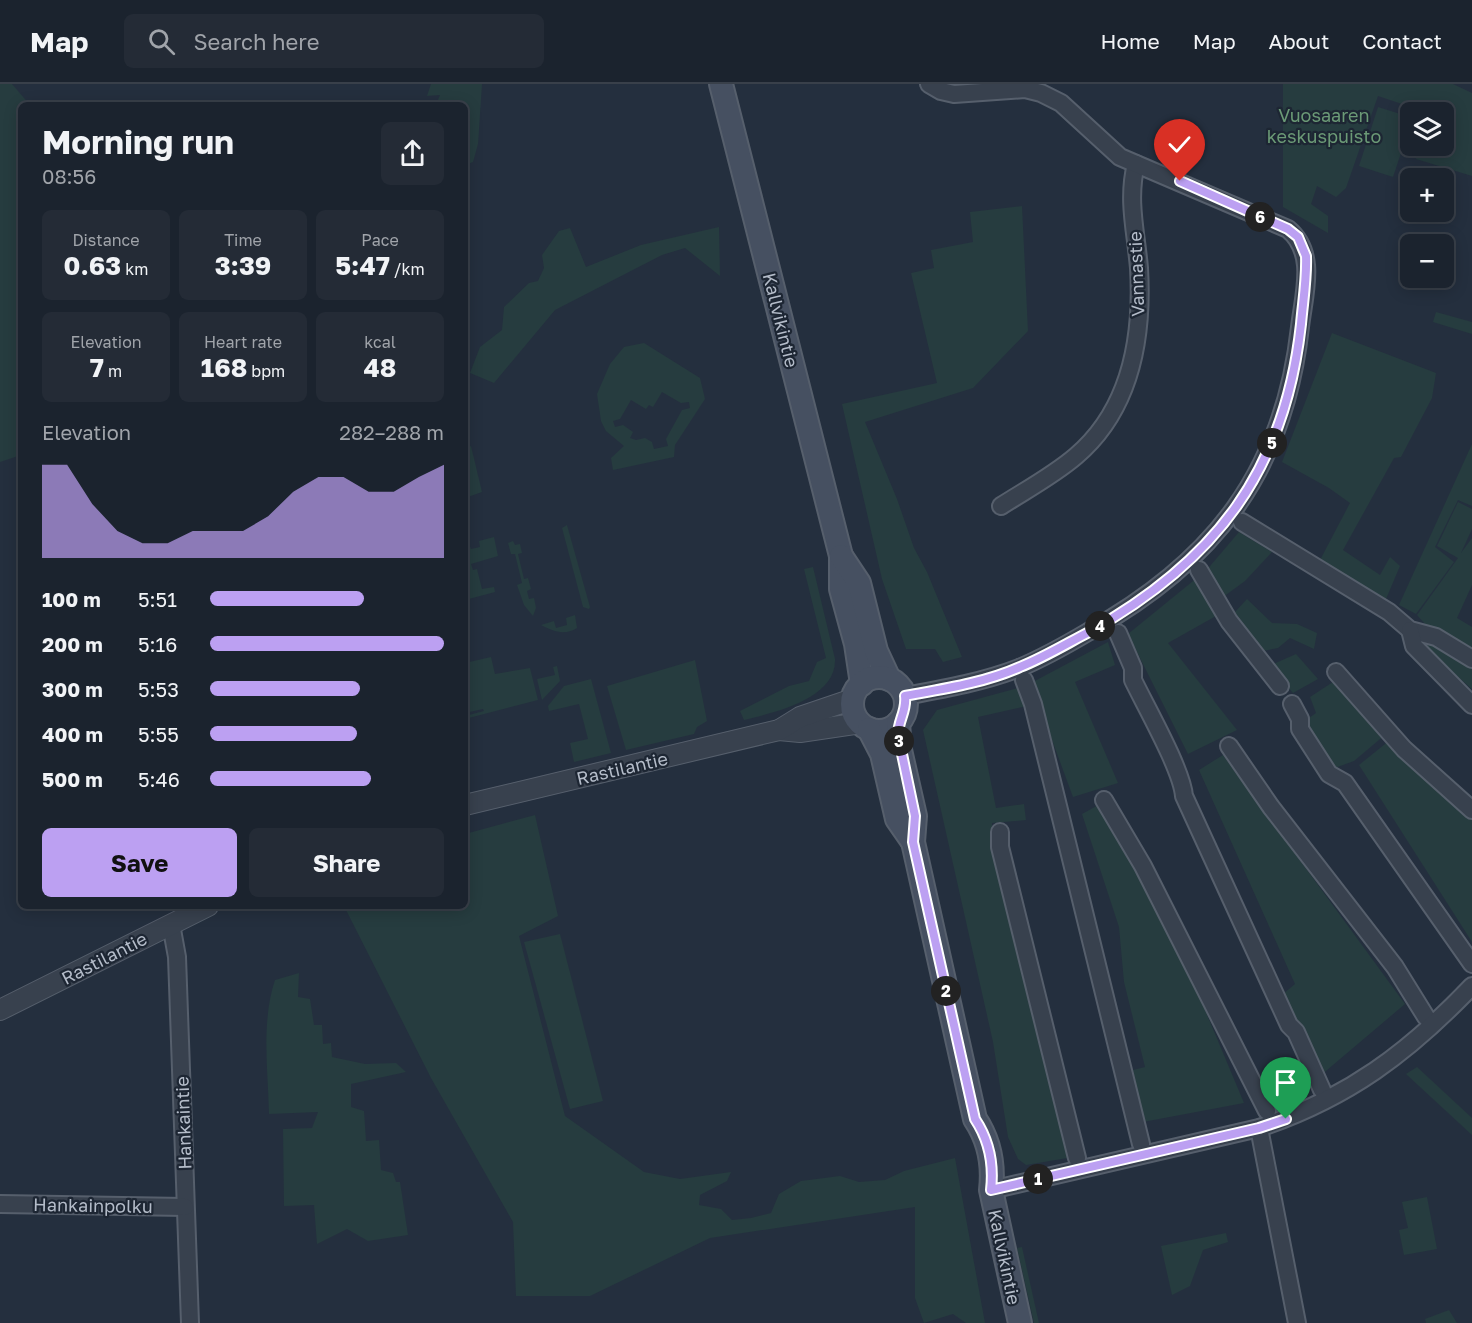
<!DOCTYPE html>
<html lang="en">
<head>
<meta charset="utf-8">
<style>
  body { margin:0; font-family:"Golos Text",sans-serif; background:#242b36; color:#f1f3f6; height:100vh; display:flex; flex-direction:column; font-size:22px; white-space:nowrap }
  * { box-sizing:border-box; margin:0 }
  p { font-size:20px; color:#a0a4aa }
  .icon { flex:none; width:33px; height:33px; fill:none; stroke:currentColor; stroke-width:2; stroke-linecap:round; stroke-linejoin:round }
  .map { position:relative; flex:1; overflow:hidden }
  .panel { position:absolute; left:18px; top:18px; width:450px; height:807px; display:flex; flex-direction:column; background:#1b232e; border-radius:9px; box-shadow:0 3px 15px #0003,0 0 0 2px #39404a }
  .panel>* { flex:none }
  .tools { position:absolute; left:1400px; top:18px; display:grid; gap:12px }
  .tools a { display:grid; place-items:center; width:54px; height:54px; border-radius:9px; background:#1b232e; box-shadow:0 3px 15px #0003,0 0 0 2px #39404a; font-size:30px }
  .pin { position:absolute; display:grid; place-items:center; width:51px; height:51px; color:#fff; margin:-62px -26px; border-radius:50% 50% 50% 0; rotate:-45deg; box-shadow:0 0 6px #0007 }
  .pin .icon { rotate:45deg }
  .km { position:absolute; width:30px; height:30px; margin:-15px; border-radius:50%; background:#222; color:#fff; font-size:16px; line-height:30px; text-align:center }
  .round { display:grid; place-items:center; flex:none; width:63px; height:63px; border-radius:9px; background:#242b36 }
  .overview { display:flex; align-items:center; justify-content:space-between; height:102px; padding:0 24px }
  h1 { font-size:33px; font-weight:700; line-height:45px }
  .figures { display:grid; grid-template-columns:repeat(3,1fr); gap:9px; height:102px; padding:6px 24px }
  .figures div { display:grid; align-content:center; border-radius:9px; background:#242b36; text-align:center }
  .figures b { font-size:26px; font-weight:700 }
  .figures small { font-size:16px; font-weight:400 }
  .figures p { font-size:16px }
  .chart { height:168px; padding:12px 24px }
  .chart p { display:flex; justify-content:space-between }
  .chart svg { width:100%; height:108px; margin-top:6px; fill:#bca0f2; opacity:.7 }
  .primary-button { display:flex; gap:12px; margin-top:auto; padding:12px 24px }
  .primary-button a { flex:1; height:69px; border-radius:9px; background:#bca0f2; color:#111; font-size:24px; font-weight:700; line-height:69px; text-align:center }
  .primary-button a+a { background:#242b36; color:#f1f3f6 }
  ul { padding:0 24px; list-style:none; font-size:20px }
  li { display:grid; grid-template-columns:96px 72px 1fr; align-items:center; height:45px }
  li i { height:15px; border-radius:8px; background:#bca0f2 }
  header { display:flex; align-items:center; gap:36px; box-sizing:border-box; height:84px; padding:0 30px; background:#1b232e; border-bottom:2px solid #39404a }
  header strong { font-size:28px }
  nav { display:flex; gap:33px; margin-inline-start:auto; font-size:21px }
  .search { width:420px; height:54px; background:#242b36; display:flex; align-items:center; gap:15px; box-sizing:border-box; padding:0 21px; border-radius:9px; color:#a0a4aa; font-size:22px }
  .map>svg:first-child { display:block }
  .green { fill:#263c3f; fill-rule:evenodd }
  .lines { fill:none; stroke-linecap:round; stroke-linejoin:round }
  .minor-casing { stroke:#565f6c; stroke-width:20 }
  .tertiary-casing { stroke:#565f6c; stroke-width:22 }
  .secondary-casing { stroke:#565f6c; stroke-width:26 }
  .minor { stroke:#38414e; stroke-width:16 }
  .tertiary { stroke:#38414e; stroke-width:20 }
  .secondary { stroke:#465061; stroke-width:22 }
  .route-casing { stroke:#fff; stroke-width:12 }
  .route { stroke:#bca0f2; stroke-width:8 }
  .labels { text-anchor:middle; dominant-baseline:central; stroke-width:4.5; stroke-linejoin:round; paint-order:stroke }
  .park-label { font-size:18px; fill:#6b9a76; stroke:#1d2633 }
  .street-label { font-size:18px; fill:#b4bcc9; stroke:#1d2633 }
</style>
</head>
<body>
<header>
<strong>Map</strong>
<div class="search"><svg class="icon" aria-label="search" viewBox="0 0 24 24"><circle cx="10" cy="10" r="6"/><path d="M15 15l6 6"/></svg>Search here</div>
<nav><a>Home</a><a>Map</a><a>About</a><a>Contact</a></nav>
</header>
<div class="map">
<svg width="1472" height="1239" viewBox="0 0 1472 1239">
  <rect width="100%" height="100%" fill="#242f3e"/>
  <g class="green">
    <path d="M0 0H12L30 21H21V371L0 378Z"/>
    <path d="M431 0H482L478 60 473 78 465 81V21H436L440 11 427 12Z"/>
    <path d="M1283 0H1453L1472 9V92L1416 75 1421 62H1443V28H1426L1378 12 1346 104 1336 113 1317 102 1311 120 1328 132V149L1283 123Z"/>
    <path d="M1378 23 1410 33V42L1393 93 1359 82Z"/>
    <path d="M1022 122 1028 247 973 304 865 338 897 415 914 464 927 488 962 573 943 578 935 565H906L882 495 842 320 937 299 911 189 934 184 931 166 973 158 970 128Z"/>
    <path d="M719 143 720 192 685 164 662 171 555 226 494 299 470 289 480 263 502 246 504 223 529 199 538 197 544 184 542 171 559 147 570 144 586 183 641 161Z"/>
    <path d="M1436 228 1472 238V250L1433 238Z"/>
    <path d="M1332 249 1436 289 1432 314 1401 373 1394 374 1343 466 1380 491 1390 473 1400 482 1386 515 1319 478 1350 419 1329 404 1282 378Z"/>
    <path d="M644 259 700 294 705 315 675 361 674 373 613 386 611 374 624 362 606 347 601 337 597 310 610 280 624 263ZM662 308 681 319 689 318 690 324 682 326 666 355 668 362 654 365 652 358 645 354 636 356 630 354 633 348 623 341 615 343 613 337 620 335 631 316 646 325 649 321 653 323Z"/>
    <path d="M1472 360V422L1458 416 1435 463 1454 478 1416 530 1399 521Z"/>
    <path d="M471 362 482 408 465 414V365Z"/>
    <path d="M1458 418 1472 425V445L1461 469 1472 454V501L1457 534 1472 543V570L1432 548 1417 531 1458 474 1437 462Z"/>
    <path d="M567 441 590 523 589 525 583 523 562 444Z"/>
    <path d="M1239 448 1272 468 1245 497 1219 516 1205 488Z"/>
    <path d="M494 453 498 472 471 480 473 486 477 485 482 505 494 503 495 508 465 516V480L470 479 465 478V461L469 460 471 465 480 463 479 457Z"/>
    <path d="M513 457 515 461 520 460 522 469 518 470 524 495 528 494 531 505 527 507 529 515 534 514 536 524 533 532 524 521 517 501 522 499 515 470H511L508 459Z"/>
    <path d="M813 483 835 575C837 615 773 629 744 636L740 627 789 602 809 597 817 578 826 574 804 485Z"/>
    <path d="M1198 493 1216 532 1168 559 1237 646 1188 670 1128 550Z"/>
    <path d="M1247 515 1272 539 1297 540 1317 549 1314 565 1290 554 1278 564 1263 567 1235 528Z"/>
    <path d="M575 531 577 544C564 552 553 547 541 541L554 537 556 544 567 541 566 534Z"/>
    <path d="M1426 555 1472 585V605L1416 557Z"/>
    <path d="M1108 558 1115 581 1075 598 1118 699 1073 713 1031 599Z"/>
    <path d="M1296 570 1318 595 1293 609 1269 582Z"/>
    <path d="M491 573 495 590 530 584 538 616 465 635V632L484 627 483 625 465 629V579Z"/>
    <path d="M695 576 707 637 697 643 694 650 626 666 607 602Z"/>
    <path d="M557 582 560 597 542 616 537 595 555 591 553 583Z"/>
    <path d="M591 595 611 669 574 678 570 659 588 655 579 620 549 627 548 622 564 602Z"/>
    <path d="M1333 598 1386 650 1354 677 1332 685 1302 639 1316 629 1310 613Z"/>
    <path d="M1022 603 1027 622 978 633 996 724 1024 720 1026 736 992 739 993 756 1073 1073 1026 1081 1018 1075 1008 1053 993 958 923 646 937 626Z"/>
    <path d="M1390 656 1472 736V858L1359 681Z"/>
    <path d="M1223 671 1405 920 1320 992 1283 910 1295 900 1199 686Z"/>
    <path d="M1102 719 1190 890 1244 1019 1143 1038 1133 986 1145 983 1124 898 1119 843 1082 730Z"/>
    <path d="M535 731 558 832 519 852 565 1032 644 1088 680 1095 731 1088 727 1097 700 1111 699 1121 721 1125 732 1136 751 1134 771 1129 779 1110 801 1097 840 1092 859 1098 885 1096 904 1087 955 1074 985 1239H966L953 1230 924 1239 915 1214V1123L710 1154 590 1212H516L513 1138 431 994 344 822H465V750Z"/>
    <path d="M560 850 603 1017 570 1025 524 858Z"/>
    <path d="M299 889 298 913 310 915 314 941H322L323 960 331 959 332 973 365 980 396 979 406 988 351 1000V1023L364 1027 366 1057 379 1056 381 1086 393 1089 396 1098H400L408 1151 368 1157 347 1145 317 1160 314 1121 284 1122 283 1045 312 1044 318 1028 269 1030C268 986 261 938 275 896Z"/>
    <path d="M1417 983 1472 1034V1051L1406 990Z"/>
    <path d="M1427 1113 1437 1165 1404 1171 1399 1146 1408 1144 1402 1118Z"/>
    <path d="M1226 1149 1228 1158 1203 1166 1190 1202 1172 1211 1161 1162Z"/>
    <path d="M1022 1163 1039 1239H1034L1017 1164Z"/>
    <path d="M1449 1226 1457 1239H1426L1425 1235Z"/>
  </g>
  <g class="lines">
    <g class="minor-casing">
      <g id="minor">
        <path d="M1001 422C1026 406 1054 391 1076 372 1131 325 1143 252 1139 184 1136 148 1127 116 1136 80"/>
        <path d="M1242 438 1389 528 1410 546 1436 553 1472 575"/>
        <path d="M1199 486 1229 537 1280 602"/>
        <path d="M1410 546 1414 562 1472 621"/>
        <path d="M1118 549 1133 584V596C1146 623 1182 686 1184 712L1289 941 1296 948 1322 1006"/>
        <path d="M1336 588 1404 665 1472 726"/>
        <path d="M1024 596 1033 620 1141 1060"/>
        <path d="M905 612C943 605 983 598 1019 584 1043 574 1066 561 1088 548 1214 478 1284 388 1300 243 1304 209 1317 169 1288 145L1120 73 1061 19 1041 9 1025 5 954 10 941 7 929 0"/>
        <path d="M1292 620 1300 635V645L1329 690 1345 699 1472 880"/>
        <path d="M1229 662 1271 723 1395 883 1426 933"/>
        <path d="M1104 716 1143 782 1267 1027"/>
        <path d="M1000 748V763L1077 1074"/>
        <path d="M171 840 177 873 190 1239"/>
        <path d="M1259 1044 1297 1239"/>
        <path d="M991 1106 1259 1044C1348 1014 1408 969 1472 902"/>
        <path d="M0 1120 185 1123"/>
      </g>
    </g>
    <g class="tertiary-casing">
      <g id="tertiary">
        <path d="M779 646 800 648 861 639"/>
        <path d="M465 721 779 646 800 633 853 615"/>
        <path d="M0 926 208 822"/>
      </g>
    </g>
    <g class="secondary-casing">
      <g id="secondary">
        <path d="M721 0 841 472V505L856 560 862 600"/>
        <path d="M841 472 859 499 876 567 889 595"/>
        <circle cx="879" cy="620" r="27"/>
        <path d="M898 639 900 666 915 732 913 758 975 1035C989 1056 994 1080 991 1106L1020 1239"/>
        <path d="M869 645 882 670 897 735 913 758"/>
      </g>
    </g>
    <use href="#minor" class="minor"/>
    <use href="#tertiary" class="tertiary"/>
    <use href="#secondary" class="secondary"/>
  </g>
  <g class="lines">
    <g class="route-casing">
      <path id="route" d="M1180 97 1288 145 1298 153 1306 172C1307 194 1303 217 1301 240 1285 386 1216 477 1089 548 1066 560 1043 574 1020 583 984 599 943 605 905 612 907 627 898 636 898 651L915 732 913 758 975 1035C989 1056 994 1080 991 1106L1259 1044 1286 1035"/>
    </g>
    <use href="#route" class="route"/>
  </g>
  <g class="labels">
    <g class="park-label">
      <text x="1324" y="31">Vuosaaren<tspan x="1324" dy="21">keskuspuisto</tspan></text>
    </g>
    <g class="street-label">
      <text transform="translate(1136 190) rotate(-92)">Vannastie</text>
      <text transform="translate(781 236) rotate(76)">Kallvikintie</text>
      <text transform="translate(622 684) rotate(-13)">Rastilantie</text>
      <text transform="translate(104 874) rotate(-27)">Rastilantie</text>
      <text transform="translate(183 1039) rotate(-92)">Hankaintie</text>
      <text transform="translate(93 1121) rotate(1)">Hankainpolku</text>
      <text transform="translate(1005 1173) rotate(78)">Kallvikintie</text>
    </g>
  </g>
</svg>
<div class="tools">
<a><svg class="icon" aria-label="layers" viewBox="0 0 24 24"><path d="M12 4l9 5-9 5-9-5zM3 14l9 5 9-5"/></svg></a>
<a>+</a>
<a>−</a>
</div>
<div class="pin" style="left:1286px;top:1035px;background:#1e9e55"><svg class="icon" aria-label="arrive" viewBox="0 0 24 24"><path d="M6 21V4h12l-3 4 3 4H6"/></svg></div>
<div class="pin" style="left:1180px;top:97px;background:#d93025"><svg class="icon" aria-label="check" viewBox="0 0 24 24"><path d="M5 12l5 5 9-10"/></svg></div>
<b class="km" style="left:1038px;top:1095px">1</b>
<b class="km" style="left:946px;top:907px">2</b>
<b class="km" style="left:899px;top:657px">3</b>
<b class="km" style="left:1100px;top:542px">4</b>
<b class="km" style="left:1272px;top:359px">5</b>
<b class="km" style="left:1260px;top:133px">6</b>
<section class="panel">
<div class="overview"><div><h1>Morning run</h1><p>08:56</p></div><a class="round"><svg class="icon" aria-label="share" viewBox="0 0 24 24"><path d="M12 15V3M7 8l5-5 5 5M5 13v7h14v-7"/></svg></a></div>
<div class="figures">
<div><p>Distance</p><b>0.63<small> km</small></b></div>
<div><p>Time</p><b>3:39</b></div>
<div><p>Pace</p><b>5:47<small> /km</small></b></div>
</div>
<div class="figures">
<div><p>Elevation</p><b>7<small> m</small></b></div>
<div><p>Heart rate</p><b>168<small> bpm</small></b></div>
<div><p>kcal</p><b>48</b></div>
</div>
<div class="chart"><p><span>Elevation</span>282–288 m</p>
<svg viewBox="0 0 160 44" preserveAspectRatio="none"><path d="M0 44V6L10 6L20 22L30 33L40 38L50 38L60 33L70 33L80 33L90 27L100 17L110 11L120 11L130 17L140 17L150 11L160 6V44z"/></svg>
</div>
<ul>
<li><b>100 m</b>5:51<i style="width:66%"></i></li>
<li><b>200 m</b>5:16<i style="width:100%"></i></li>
<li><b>300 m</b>5:53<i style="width:64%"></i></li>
<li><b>400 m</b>5:55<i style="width:63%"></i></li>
<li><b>500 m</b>5:46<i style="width:69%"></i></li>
</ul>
<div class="primary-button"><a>Save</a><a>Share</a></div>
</section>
</div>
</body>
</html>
